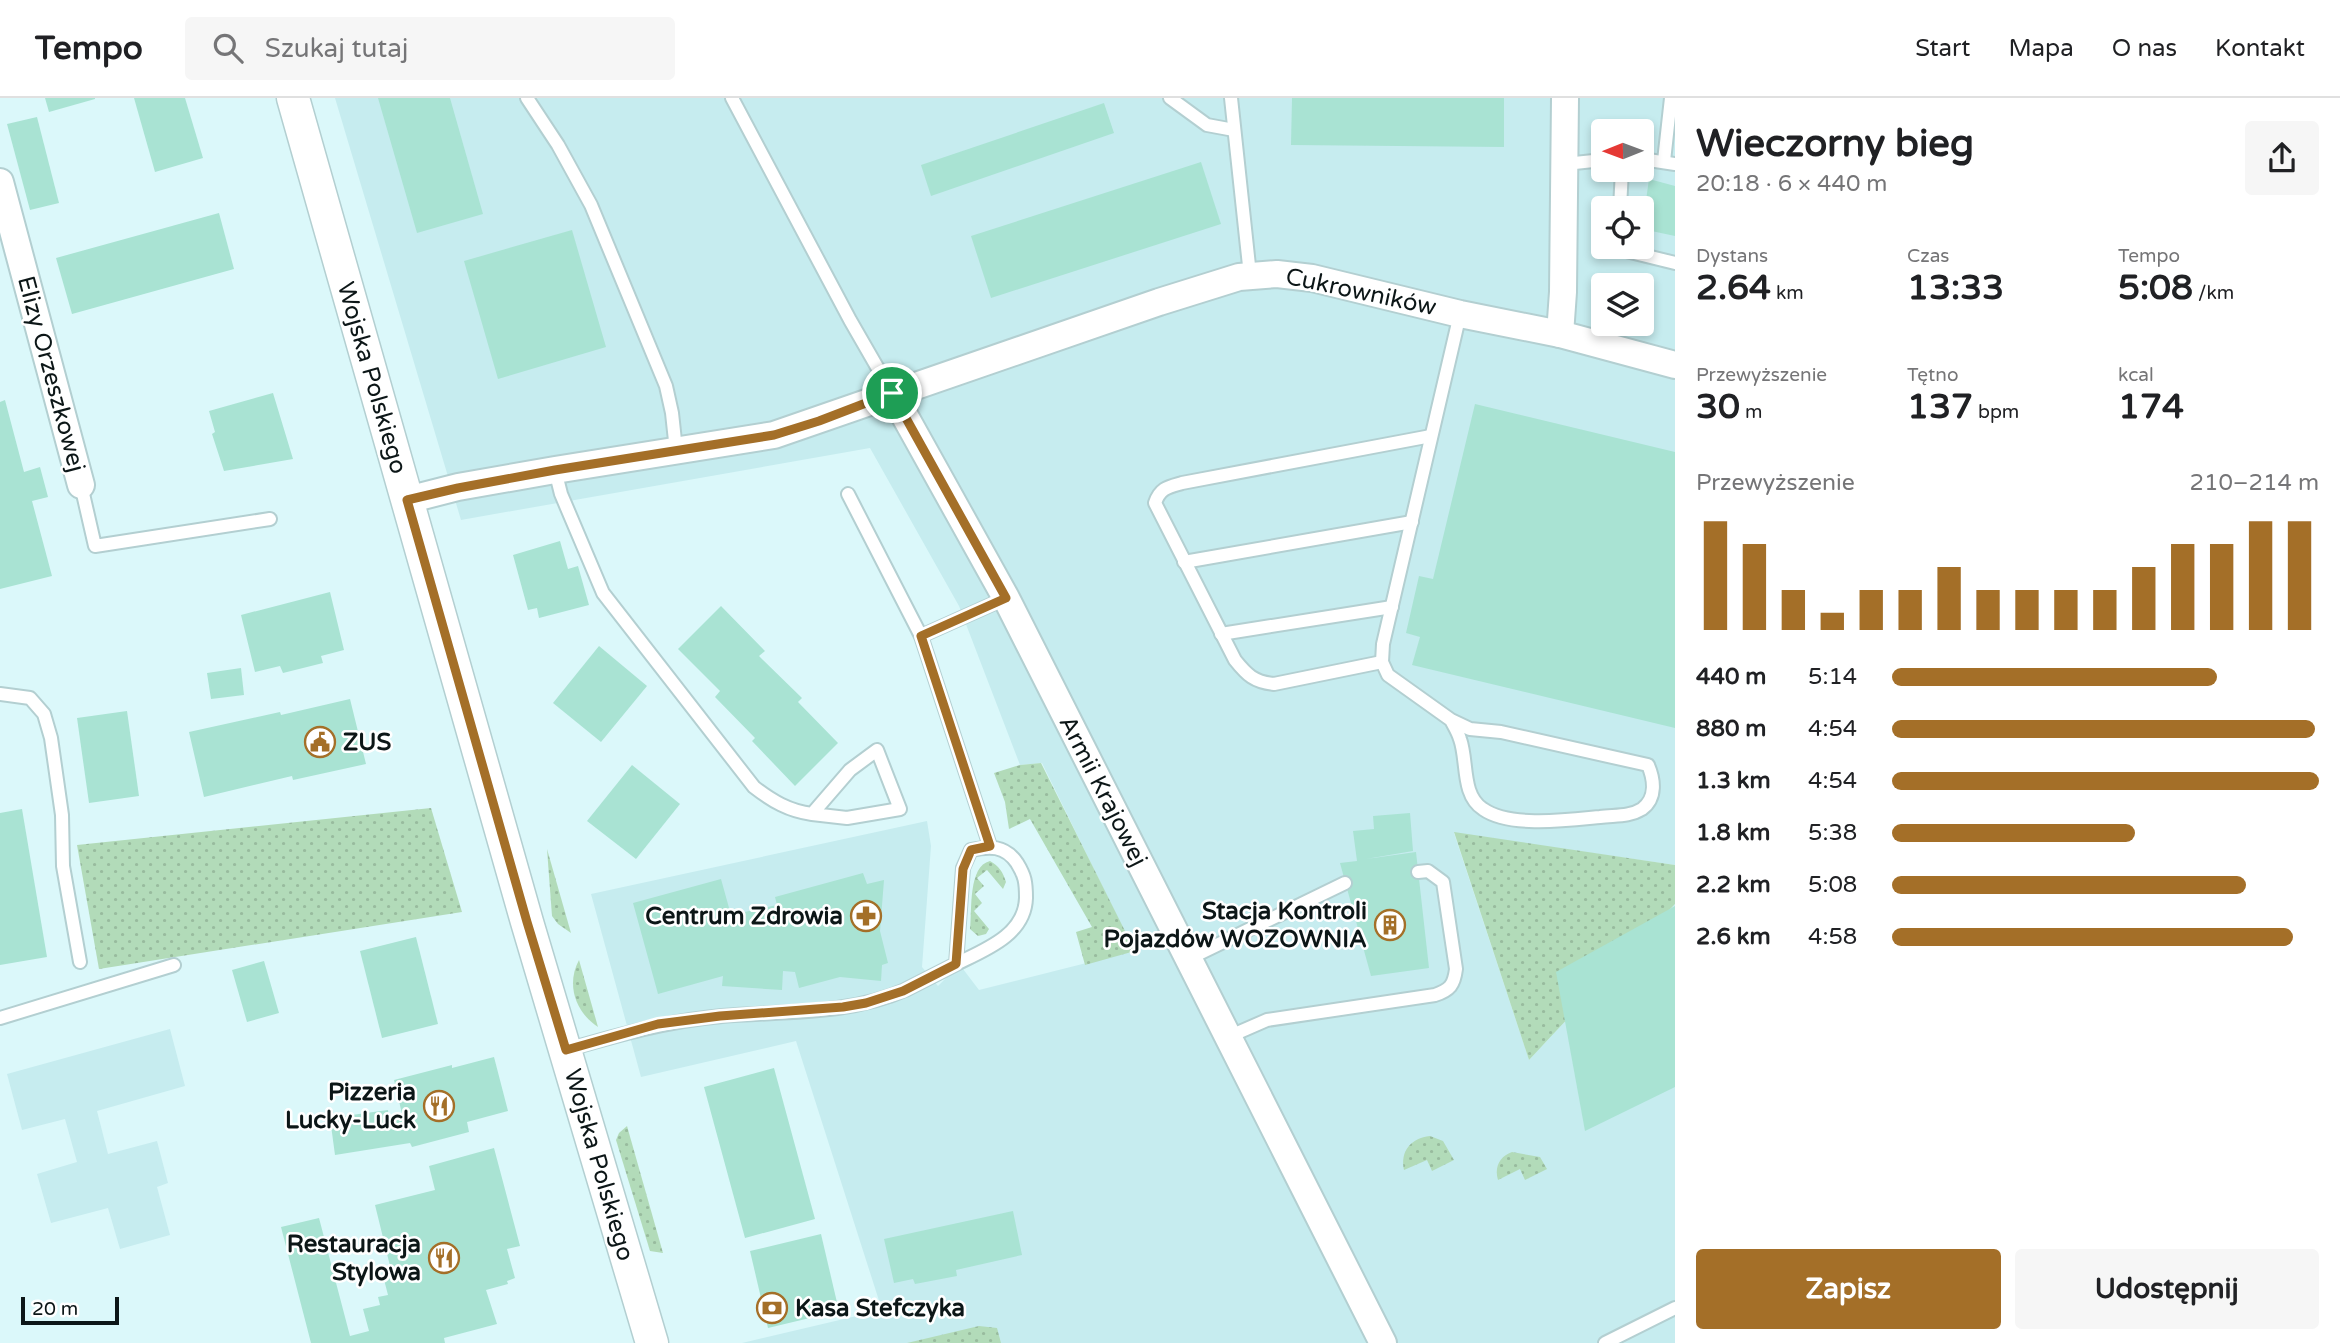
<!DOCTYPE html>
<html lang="pl">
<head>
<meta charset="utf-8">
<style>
  body { margin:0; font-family:"Varela Round",sans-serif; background:#f6f6f6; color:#202124; height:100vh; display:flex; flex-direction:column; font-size:26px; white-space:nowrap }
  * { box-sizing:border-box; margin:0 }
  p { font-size:23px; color:#757577 }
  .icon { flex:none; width:38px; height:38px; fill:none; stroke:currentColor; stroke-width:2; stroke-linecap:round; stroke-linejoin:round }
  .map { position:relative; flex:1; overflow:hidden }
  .side { display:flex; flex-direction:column; background:#fff; width:665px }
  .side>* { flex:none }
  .needle { width:46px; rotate:269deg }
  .tools { position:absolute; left:1591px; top:21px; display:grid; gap:14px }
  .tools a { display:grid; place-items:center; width:63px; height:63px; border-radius:7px; background:#fff; box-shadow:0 4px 10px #0003; font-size:35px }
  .scale { position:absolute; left:21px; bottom:18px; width:98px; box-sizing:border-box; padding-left:7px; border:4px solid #0c1617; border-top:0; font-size:19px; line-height:24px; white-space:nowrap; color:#0c1617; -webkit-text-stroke:5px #fff; paint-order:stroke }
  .pin { position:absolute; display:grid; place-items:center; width:60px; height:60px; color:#fff; margin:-30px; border:4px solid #fff; border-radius:50%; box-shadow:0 2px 7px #0007 }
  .round { display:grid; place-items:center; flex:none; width:74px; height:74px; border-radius:7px; background:#f6f6f6 }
  .head { display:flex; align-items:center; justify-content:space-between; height:119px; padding:0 21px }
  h1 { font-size:38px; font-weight:800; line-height:52px }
  .figures { display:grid; grid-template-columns:repeat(3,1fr); gap:10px; height:119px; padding:7px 21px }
  .figures div { display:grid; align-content:center }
  .figures b { font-size:35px; font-weight:800 }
  .figures small { font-size:19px; font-weight:400 }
  .figures p { font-size:19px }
  .chart { height:196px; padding:14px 21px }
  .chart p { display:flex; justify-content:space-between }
  .chart svg { width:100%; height:126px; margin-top:7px; stroke:#a46f28; stroke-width:6 }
  .action { display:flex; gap:14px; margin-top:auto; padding:14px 21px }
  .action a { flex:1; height:80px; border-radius:7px; background:#a46f28; color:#fff; font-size:28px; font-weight:800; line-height:80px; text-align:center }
  .action a+a { background:#f6f6f6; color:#202124 }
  ul { padding:0 21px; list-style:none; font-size:23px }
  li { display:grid; grid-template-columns:112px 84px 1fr; align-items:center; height:52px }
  li i { height:18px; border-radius:9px; background:#a46f28 }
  header { display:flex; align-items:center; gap:42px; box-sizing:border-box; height:98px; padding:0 35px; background:#fff; border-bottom:2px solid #e0e0e0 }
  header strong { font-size:33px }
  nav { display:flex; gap:38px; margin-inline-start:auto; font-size:24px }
  .search { width:490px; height:63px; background:#f6f6f6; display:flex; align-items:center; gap:18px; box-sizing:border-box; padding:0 24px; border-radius:7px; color:#757577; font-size:26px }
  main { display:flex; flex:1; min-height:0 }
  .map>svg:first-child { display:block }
  .built { fill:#c6ecef; fill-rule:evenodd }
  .grass { fill:url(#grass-dots) }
  .building { fill:#a9e3d3 }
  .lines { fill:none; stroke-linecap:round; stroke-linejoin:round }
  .service-casing { stroke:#b3cfd1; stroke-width:16 }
  .minor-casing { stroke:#b3cfd1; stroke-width:30 }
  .tertiary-casing { stroke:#b3cfd1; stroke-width:35 }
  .service { stroke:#fff; stroke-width:12 }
  .minor { stroke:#fff; stroke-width:26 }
  .tertiary { stroke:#fff; stroke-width:32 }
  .route-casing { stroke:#fff; stroke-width:14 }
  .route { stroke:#a46f28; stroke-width:9 }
  .labels { text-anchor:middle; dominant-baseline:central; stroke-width:5; stroke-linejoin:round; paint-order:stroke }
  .street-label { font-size:24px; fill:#0c1617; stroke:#fff }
  .poi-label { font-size:24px; font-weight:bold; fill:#0c1617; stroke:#fff; text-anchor:end }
</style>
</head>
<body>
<header>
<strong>Tempo</strong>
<div class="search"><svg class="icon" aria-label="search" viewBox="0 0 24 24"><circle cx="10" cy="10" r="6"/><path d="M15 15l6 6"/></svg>Szukaj tutaj</div>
<nav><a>Start</a><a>Mapa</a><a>O nas</a><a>Kontakt</a></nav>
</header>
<main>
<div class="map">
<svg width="1675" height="1245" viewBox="0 0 1675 1245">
  <defs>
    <pattern id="grass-dots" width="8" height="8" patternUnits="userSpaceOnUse" patternTransform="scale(1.75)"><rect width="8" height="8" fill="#b2dbb9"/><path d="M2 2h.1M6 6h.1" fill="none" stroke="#98bb9e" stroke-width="1.8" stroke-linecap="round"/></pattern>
  </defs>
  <rect width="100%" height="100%" fill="#dbf8fa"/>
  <g class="built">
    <path d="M335 0H1675V767L1454 735 1529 962 1675 806V1245H742L882 1212 796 943 641 979 591 796 927 723 931 748 922 869 938 888 956 870 963 871 979 892 1134 853 1042 665 1020 667 959 508 870 350 461 422ZM1603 33H1642V72H1603ZM1603 110H1642V149H1603ZM1603 187H1642V226H1603Z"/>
    <path d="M170 931 185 988 97 1013 108 1056 157 1043 168 1085 157 1089 170 1137 120 1151 108 1110 51 1125 37 1076 77 1064 65 1021 22 1032 7 976Z"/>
  </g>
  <g class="grass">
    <path d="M1041 665 1135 853 1085 867 1076 834 1092 829 1030 721 1009 731 1005 704 994 675 1020 667Z"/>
    <path d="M431 710 462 814 99 871 77 747Z"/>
    <path d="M1454 734 1675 767V806L1529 962Z"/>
    <path d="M547 751 571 835 558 826 552 818Z"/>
    <path d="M990 763C999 768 1003 774 1006 784L1003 791 987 772 977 780 984 788 975 796 982 805 974 813 989 831 986 836 978 838 970 831C972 812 968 768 990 763Z"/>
    <path d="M579 862 598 929C575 914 566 886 579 862Z"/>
    <path d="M627 1028 663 1155 650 1153 616 1042 619 1035Z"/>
    <path d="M1430 1038 1443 1043 1454 1062 1432 1073 1427 1062 1404 1072C1400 1053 1411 1040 1430 1038Z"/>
    <path d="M1512 1054 1540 1059 1547 1071 1525 1082 1520 1071 1498 1082C1494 1069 1500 1058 1512 1054Z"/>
    <path d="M979 1228 997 1230 1001 1245H907Z"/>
  </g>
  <g class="building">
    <path d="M45 0H95V1L49 14Z"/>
    <path d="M134 0H185L203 60 155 74Z"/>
    <path d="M378 0H450L483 116 417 135Z"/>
    <path d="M1292 0H1504V49L1291 47Z"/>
    <path d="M1104 5 1114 35 931 98 921 67Z"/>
    <path d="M37 19 59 105 30 112 7 26Z"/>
    <path d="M1201 64 1221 126 991 200 971 138Z"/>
    <path d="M1649 81 1675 88V138L1642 131Z"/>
    <path d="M219 115 234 171 72 216 56 160Z"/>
    <path d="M572 132 606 249 498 281 464 163Z"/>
    <path d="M273 295 293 361 224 373 212 336 215 334 209 313Z"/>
    <path d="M5 302 24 374 40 369 48 399 32 403 52 478 0 491V304Z"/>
    <path d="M1475 306 1675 354V630L1412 567 1420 539 1406 535 1419 478 1433 481Z"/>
    <path d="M560 443 568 471 578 468 589 507 539 520 537 510 528 512 513 457Z"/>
    <path d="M330 494 344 552 321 558 323 565 283 575 280 568 255 574 241 517Z"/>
    <path d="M721 508 765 553 759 558 802 600 798 604 838 645 795 688 752 643 755 640 715 599 720 593 678 551Z"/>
    <path d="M599 548 647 588 601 644 553 605Z"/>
    <path d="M241 570 244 597 211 601 207 575Z"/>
    <path d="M350 601 366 666 293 682 292 678 204 699 189 634 280 614 281 617Z"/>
    <path d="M127 613 139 698 89 705 77 620Z"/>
    <path d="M632 667 680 706 636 761 587 723Z"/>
    <path d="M22 711 47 859 0 867V715Z"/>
    <path d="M1410 715 1413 753 1366 761 1416 754 1429 870 1371 878 1340 765 1357 763 1353 733 1374 731 1373 718Z"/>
    <path d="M863 775 867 786 884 782 880 833 888 865 882 867 881 883 840 879 799 890 795 874 783 873 782 892 722 888 723 878 658 896 633 805 721 781 731 817 777 807 775 799Z"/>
    <path d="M1675 808V989L1585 1033 1556 874Z"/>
    <path d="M416 839 438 926 382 940 360 853Z"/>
    <path d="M264 863 279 915 247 924 232 872Z"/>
    <path d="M494 959 508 1013 467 1024 469 1034 412 1049 410 1045 335 1057 330 1020 388 1012 389 1022 403 1020 394 982 452 967V970Z"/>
    <path d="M774 970 815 1121 745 1140 704 989Z"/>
    <path d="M494 1050 520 1148 507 1151 515 1180 507 1183 508 1186 486 1192 497 1226 444 1240 445 1245H311L281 1129 319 1120 350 1238 369 1233 363 1211 380 1207 378 1199 388 1197 381 1170 390 1168 375 1107 435 1092 429 1068Z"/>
    <path d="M1013 1113 1022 1157 956 1172 957 1178 915 1186 913 1181 894 1185 884 1141Z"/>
    <path d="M821 1136 839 1213 768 1230 750 1153Z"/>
  </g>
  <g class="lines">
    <g class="service-casing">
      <g id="service">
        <path d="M527 0 558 47 591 107 666 288 672 315 676 352"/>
        <path d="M732 0 850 222 892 295"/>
        <path d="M1170 0 1207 27 1234 32"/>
        <path d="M1231 0 1250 177"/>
        <path d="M1642 61 1675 66"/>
        <path d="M1664 63 1671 0"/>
        <path d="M1565 66 1603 62"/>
        <path d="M1620 110 1622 72"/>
        <path d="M1619 149 1618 151 1675 165"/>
        <path d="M555 372 561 396 603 495 754 689C772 703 789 713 812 716L850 672 877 652 900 711 847 720 812 716"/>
        <path d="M81 387 95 448 270 421"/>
        <path d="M848 396 921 538 990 748"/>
        <path d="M1184 464 1412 424"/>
        <path d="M1221 536 1392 509"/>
        <path d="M921 538 1006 500"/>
        <path d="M1382 564 1274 586C1254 584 1247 577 1235 562L1155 405C1160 390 1168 389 1182 385L1431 338"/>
        <path d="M0 596 30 600 44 616 51 640 62 717 63 768 80 864"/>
        <path d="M1451 622C1454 628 1458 634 1460 641 1468 663 1461 697 1483 711 1510 730 1569 722 1600 719 1615 717 1629 719 1642 711 1657 700 1654 681 1648 667L1501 634 1470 631 1451 622 1388 577 1382 564 1383 546 1460 216"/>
        <path d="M1188 861 1345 785"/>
        <path d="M0 920 174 867"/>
        <path d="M1228 939 1267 922 1435 897C1450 892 1454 887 1456 871L1443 784 1428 773 1418 774"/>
        <path d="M566 952C618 937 667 923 722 918 782 913 849 917 905 892 923 883 940 874 958 865 987 851 1025 836 1026 800 1026 784 1025 778 1017 765 1005 747 989 748 971 752L963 770 956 866"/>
        <path d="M1605 1245 1675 1210"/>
      </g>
    </g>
    <g class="minor-casing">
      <g id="minor">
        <path d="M0 84 81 387"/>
        <path d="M1560 236 1563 194 1565 0"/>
        <path d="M892 295 1006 500 1383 1245"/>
        <path d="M407 402 458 389 555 372 774 337 1159 204 1239 179 1277 176 1312 180 1460 216 1560 236 1675 267"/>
      </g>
    </g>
    <g class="tertiary-casing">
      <path id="tertiary" d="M293 0 527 824 652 1245"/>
    </g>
    <use href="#service" class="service"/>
    <use href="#minor" class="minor"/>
    <use href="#tertiary" class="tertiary"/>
  </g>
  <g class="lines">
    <g class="route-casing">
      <path id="route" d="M892 295 1006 500 921 538 990 748 971 752 963 771 956 866 903 893 866 905 843 909 720 918 658 926 566 952 527 824 407 402 458 390 555 372 774 337 819 323Z"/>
    </g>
    <use href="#route" class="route"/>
  </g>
  <defs>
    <g id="civic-ring" transform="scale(1.575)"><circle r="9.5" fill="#fff" stroke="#a46f28" stroke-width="1.5"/><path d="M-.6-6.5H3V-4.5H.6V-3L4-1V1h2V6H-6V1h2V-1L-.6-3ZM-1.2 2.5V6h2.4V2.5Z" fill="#a46f28"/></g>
    <g id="pharmacy-ring" transform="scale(1.575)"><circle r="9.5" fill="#fff" stroke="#a46f28" stroke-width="1.5"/><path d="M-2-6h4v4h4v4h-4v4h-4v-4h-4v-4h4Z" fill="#a46f28"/></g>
    <g id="building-ring" transform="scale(1.575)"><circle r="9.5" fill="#fff" stroke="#a46f28" stroke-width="1.5"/><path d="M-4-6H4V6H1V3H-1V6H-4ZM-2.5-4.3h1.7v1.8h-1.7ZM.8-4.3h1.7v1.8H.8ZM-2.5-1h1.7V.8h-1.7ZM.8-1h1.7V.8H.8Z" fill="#a46f28"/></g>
    <g id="restaurant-ring" transform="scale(1.575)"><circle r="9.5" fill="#fff" stroke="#a46f28" stroke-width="1.5"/><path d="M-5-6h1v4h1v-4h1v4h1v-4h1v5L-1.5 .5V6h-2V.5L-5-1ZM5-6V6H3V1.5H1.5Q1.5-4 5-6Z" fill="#a46f28"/></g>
    <g id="bank-ring" transform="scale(1.575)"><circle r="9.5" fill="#fff" stroke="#a46f28" stroke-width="1.5"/><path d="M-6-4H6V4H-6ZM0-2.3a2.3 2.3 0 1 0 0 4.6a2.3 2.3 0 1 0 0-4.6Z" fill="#a46f28"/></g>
  </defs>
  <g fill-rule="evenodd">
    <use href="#civic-ring" x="320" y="644"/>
    <use href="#pharmacy-ring" x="866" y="818"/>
    <use href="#building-ring" x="1390" y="827"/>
    <use href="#restaurant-ring" x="439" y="1008"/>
    <use href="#restaurant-ring" x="444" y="1160"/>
    <use href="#bank-ring" x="772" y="1210"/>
  </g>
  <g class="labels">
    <g class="street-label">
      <text transform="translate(1361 194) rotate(12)">Cukrowników</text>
      <text transform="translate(51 276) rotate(75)">Elizy Orzeszkowej</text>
      <text transform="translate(372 280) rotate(74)">Wojska Polskiego</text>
      <text transform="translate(1103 693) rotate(63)">Armii Krajowej</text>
      <text transform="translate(599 1067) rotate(74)">Wojska Polskiego</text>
    </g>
    <g class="poi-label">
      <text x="343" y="644" text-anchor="start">ZUS</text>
      <text x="1367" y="813">Stacja Kontroli<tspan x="1367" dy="28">Pojazdów WOZOWNIA</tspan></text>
      <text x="843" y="818">Centrum Zdrowia</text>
      <text x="416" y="994">Pizzeria<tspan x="416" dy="28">Lucky-Luck</tspan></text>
      <text x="421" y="1146">Restauracja<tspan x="421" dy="28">Stylowa</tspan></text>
      <text x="795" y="1210" text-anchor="start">Kasa Stefczyka</text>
    </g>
  </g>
</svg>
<div class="tools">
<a><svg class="needle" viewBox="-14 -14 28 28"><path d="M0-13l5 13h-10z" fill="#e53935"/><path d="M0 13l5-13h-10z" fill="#757577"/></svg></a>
<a><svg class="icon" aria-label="locate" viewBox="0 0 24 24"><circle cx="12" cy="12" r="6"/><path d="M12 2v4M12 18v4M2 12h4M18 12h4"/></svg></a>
<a><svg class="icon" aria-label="layers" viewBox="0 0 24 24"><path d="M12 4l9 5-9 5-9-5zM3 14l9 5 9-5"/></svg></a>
</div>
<div class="scale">20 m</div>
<div class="pin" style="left:892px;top:295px;background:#1e9e55"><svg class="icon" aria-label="arrive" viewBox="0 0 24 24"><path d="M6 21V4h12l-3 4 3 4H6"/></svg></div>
</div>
<section class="side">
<div class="head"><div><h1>Wieczorny bieg</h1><p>20:18 · 6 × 440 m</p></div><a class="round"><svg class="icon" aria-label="share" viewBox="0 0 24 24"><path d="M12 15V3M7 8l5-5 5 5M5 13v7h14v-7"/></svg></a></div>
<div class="figures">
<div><p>Dystans</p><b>2.64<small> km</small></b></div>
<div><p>Czas</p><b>13:33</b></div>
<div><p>Tempo</p><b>5:08<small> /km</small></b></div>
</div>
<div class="figures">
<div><p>Przewyższenie</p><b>30<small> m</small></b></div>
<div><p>Tętno</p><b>137<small> bpm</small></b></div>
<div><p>kcal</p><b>174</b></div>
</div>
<div class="chart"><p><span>Przewyższenie</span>210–214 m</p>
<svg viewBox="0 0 160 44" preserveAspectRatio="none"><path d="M5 44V6M15 44V14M25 44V30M35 44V38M45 44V30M55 44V30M65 44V22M75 44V30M85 44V30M95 44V30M105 44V30M115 44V22M125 44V14M135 44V14M145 44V6M155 44V6"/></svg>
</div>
<ul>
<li><b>440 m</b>5:14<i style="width:76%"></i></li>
<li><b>880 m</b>4:54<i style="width:99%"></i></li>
<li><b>1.3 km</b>4:54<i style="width:100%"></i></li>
<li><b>1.8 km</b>5:38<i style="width:57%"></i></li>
<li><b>2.2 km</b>5:08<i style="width:83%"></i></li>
<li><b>2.6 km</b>4:58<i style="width:94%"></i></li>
</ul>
<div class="action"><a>Zapisz</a><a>Udostępnij</a></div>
</section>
</main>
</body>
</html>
